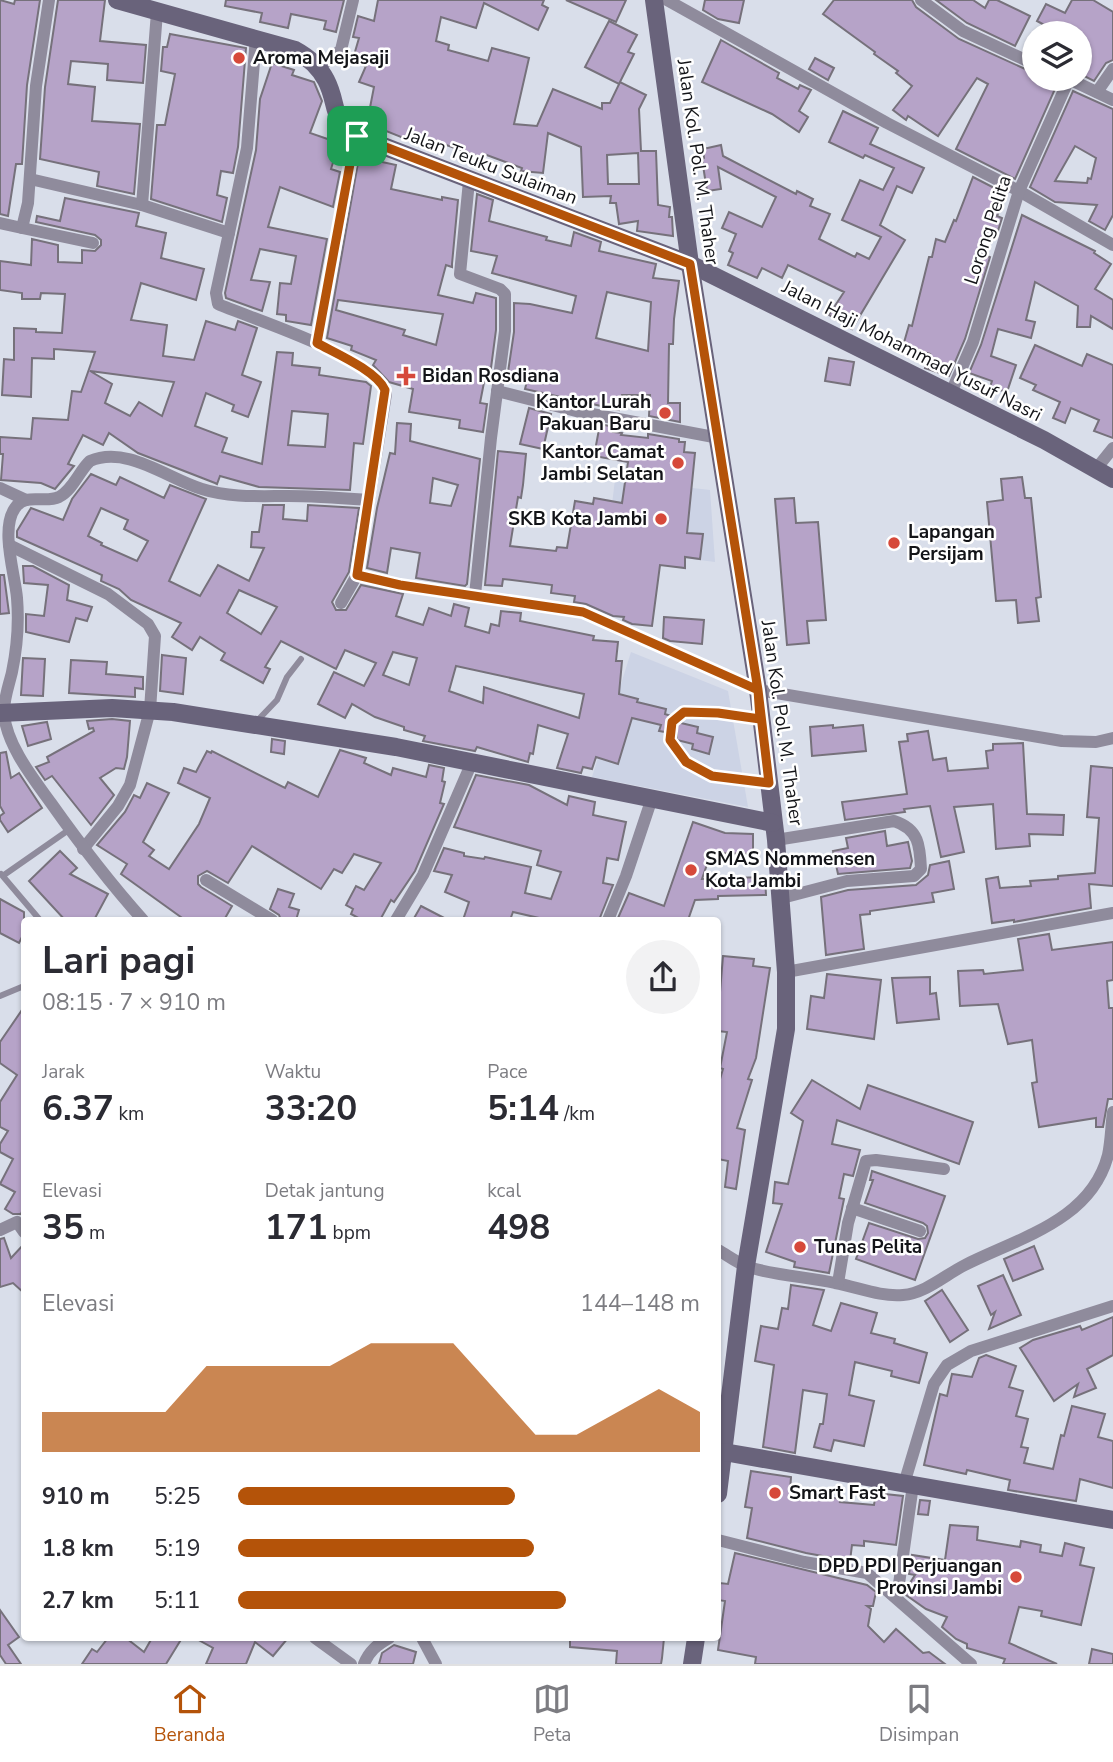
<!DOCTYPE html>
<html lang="id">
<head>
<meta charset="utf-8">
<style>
  body { margin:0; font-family:"Nunito Sans",sans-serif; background:#f2f2f3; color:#2b2b33; height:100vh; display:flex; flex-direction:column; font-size:26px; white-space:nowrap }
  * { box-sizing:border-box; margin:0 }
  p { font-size:23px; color:#7c7c81 }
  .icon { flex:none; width:38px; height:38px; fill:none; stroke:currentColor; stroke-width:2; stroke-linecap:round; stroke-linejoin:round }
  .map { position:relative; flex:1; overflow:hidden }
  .panel { position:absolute; left:21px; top:917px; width:700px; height:724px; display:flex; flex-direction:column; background:#fff; border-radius:7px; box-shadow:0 2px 5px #0004 }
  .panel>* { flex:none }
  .buttons { position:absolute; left:1022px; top:21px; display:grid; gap:14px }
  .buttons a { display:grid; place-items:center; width:70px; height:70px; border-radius:50%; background:#fff; box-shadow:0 2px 5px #0004; font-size:35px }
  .pin { position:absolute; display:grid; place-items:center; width:60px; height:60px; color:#fff; margin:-30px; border-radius:14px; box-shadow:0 4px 10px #0006 }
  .round { display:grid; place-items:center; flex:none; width:74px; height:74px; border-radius:37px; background:#f2f2f3 }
  .summary { display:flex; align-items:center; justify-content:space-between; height:119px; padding:0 21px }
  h1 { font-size:38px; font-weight:700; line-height:52px }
  .metrics { display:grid; grid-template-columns:repeat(3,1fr); gap:10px; height:119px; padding:7px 21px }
  .metrics div { display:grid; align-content:center }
  .metrics b { font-size:35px; font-weight:700 }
  .metrics small { font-size:19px; font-weight:400 }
  .metrics p { font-size:19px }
  .chart { height:196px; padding:14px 21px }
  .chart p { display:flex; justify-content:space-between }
  .chart svg { width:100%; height:126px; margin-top:7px; fill:#b45309; opacity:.7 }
  ul { padding:0 21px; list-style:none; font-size:23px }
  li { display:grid; grid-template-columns:112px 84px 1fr; align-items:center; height:52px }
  li i { height:18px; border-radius:9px; background:#b45309 }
  .tab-bar { display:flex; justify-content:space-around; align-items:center; height:98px; border-top:2px solid #e1e1e2; background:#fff; font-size:19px; color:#7c7c81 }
  .tab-bar a { display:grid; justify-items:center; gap:4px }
  .tab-bar .on { color:#b45309 }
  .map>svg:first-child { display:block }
  .built { fill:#ccd3e5 }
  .building { fill:#b6a3c8; stroke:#76717b; stroke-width:2; fill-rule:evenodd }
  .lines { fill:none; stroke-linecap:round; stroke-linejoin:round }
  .lane { stroke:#8f8b9c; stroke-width:6 }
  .street { stroke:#8f8b9c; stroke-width:12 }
  .secondary { stroke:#69637b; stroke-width:18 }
  .route-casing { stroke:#fff; stroke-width:14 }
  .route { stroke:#b45309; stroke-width:9 }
  .poi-dot { fill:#d6493a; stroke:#fff; stroke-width:2.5 }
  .labels { text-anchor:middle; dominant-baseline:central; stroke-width:5; stroke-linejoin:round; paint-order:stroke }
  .poi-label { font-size:19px; font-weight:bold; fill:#131418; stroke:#fff; text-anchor:start }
  .street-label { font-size:19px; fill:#131418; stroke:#fff }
</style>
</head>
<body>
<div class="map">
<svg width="1113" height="1664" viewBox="0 0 1113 1664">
  <rect width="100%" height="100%" fill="#d9deea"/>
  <g class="built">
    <path d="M615 479 710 490 715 562 607 548Z"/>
    <path d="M631 652 728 691 748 807 592 777Z"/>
  </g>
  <g class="building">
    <path d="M0 0 14 4 15 0H40L27 85 22 164H16L8 216 0 214Z"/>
    <path d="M58 0H105L100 41 146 45 143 83 107 80 108 64 71 61 68 84 95 87 92 121 140 124 134 194 97 186 99 172 40 159 45 87Z"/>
    <path d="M226 0H344L336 32 324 29 326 21 291 14 288 28 260 22 262 13 225 6Z"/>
    <path d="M378 0H544L542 5 548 8 538 30 484 3 476 28 441 17 436 41 449 45 448 50 488 61 492 48 529 58 514 124 537 126 553 89 602 109V103H610L620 82 646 95 639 109 641 151H656L658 205 670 207 669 217H672L673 236 637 231 638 221 619 224 616 203H610L611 196 583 197 581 147 548 133 543 173 521 171 522 168 484 154 482 158 419 135 416 143 376 127 378 122 368 118 374 87 359 82 366 66 352 62 359 38 353 37 358 16 374 21ZM638 153 639 184H608L607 155Z"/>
    <path d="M566 0H626L616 22Z"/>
    <path d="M705 0H744L739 23 718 19 703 10Z"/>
    <path d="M834 0H912L916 7 959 39 1034 73V79L1059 80 1015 179 956 149 988 84 977 78 938 136 908 116 906 120 893 110 912 86 896 73 898 71 874 54 875 52 823 14Z"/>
    <path d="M936 0H973L985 8 989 0H997L1030 16 1015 46 967 23Z"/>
    <path d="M1072 0H1093L1113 12V60L1106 63 1094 81 1080 74V33H1059L1037 21 1046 4 1065 13Z"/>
    <path d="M609 21 637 35 628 52 634 54 619 84 585 67Z"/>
    <path d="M170 34 246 48 238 147 233 173 221 171 217 195 227 198 222 222 151 199 157 125H165L175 74 161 71 163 47H167Z"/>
    <path d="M721 40 779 73 777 78 798 89 800 85 811 90 799 111 808 117 799 132 772 114 702 82Z"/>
    <path d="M815 58 834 68 828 80 809 69Z"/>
    <path d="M272 63 294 70 292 75 314 82 322 101 310 133 339 143 331 169 340 172 333 207 280 187 268 227 327 239 311 325 286 321V315L277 314 280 283 291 284 296 256 260 249 251 280 270 282 262 311 226 298 225 293 256 150 260 99Z"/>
    <path d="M1073 91 1113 109V215L1105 230 1089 221 1097 205 1055 202 1030 187ZM1075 146 1096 158 1091 179 1088 178 1087 183 1055 181Z"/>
    <path d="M843 111 878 128 870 144 924 168 912 193 897 186 880 225 905 240 852 329 829 315 844 292 788 265 782 278 762 268 757 278 728 265 733 253 729 251 736 234 722 228 729 212 762 227 776 197 718 167 721 189 707 191 702 159 704 158 703 149 721 145 723 156 796 194 797 191 813 199 810 206 830 214 819 239 855 257 857 253 869 259 881 237 842 220 860 180 883 190 894 168 865 155 863 158 829 142Z"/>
    <path d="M359 157 396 165 391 189 442 200V197L458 200 452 264V267L446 265 438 295 473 303 476 293 496 298V330L491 368 487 367 480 403 487 404 483 432 459 428 460 420 409 412 413 389 389 382 373 365 376 360 351 350 352 346 327 338ZM338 300 443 314 436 345 403 335 405 330 336 310Z"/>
    <path d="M973 177 1006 194 997 216 1002 218 997 234 988 230 979 253 990 257 965 339 949 376 925 368 930 354 903 346 909 325 912 326 929 257H932L936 239 945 242 954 220 956 221Z"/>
    <path d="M477 194 493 200 489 221 547 237 546 240 571 246 574 232 601 242 599 251 656 264 653 278 679 281 674 319 673 344H669L668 403H680V422L649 416 650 395H622L619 410 525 389 528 377 508 372 514 332V303L530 304 572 313 576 296 492 273 497 256 471 251ZM607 292 651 302 648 351 596 338Z"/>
    <path d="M65 198 139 213 136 226 166 233 161 258 204 269 196 300 141 283 131 320 167 325 163 356 194 360 206 321 235 330 238 321 257 328 242 375 261 382 248 417 232 411 234 405 206 393 195 426 227 438 222 452 262 464 277 352 293 353 292 365 320 368 319 375 366 382 371 386 363 444 354 443 350 490 259 487 220 476 217 484 215 483 138 453 109 433 103 445 83 435 68 464 74 466 55 489 41 483 1 480 3 454H0V437L31 439 33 418 68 420 72 391 81 392 95 352 54 349V359L32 358 31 397 2 395 4 359 14 360V328L36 329V332L62 333 65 294 41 293 40 299H22V293L0 290V261L31 265 32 239 58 245V262L82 263V250L95 251 101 245V240L95 235 36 222 37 216 60 221ZM90 371 174 382 162 416 139 402 130 416 105 403 112 384ZM292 411 328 414 325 447 288 445Z"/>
    <path d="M1022 215 1095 251 1094 253 1111 264 1095 289 1113 300V329L1091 316 1090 327H1077L1078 306 1035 282 1026 320 1035 322 1031 338 998 329 991 356 1016 365 1007 392 990 387 992 381 969 373 981 345Z"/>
    <path d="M1035 345 1082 366 1087 354 1113 365V438L1094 431 1099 420 1071 408 1065 423 1053 418 1060 402 1033 390 1036 385 1020 378Z"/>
    <path d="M829 358 854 362 850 385 825 381Z"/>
    <path d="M529 408 551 414 543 449 520 444Z"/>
    <path d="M397 423 411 424 410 441 480 459 467 584 465 586 416 578 420 553 391 548 387 573 367 568 377 508 390 453 395 454ZM433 478 458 485 451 506 430 503Z"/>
    <path d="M600 424 614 427 613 432 622 433 621 435 648 438V434L679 439V442H685L684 452 695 453 687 533 703 534 700 559 685 557V568L660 565 652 626 632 624 623 620 624 617 613 616 586 604 574 602 575 596 551 593 552 585 503 579 502 586 485 585 498 451 526 454 523 485 521 498 518 497 510 546 556 551 557 547 567 548 575 501 593 504 594 498 622 503 628 462 594 456Z"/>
    <path d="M91 474 116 485 120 477 164 498 170 485 206 499 169 581 200 596 218 565 249 581 264 548 251 547 252 532H259L263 505H284L283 519 307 521 308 505 359 508 349 572 332 602 336 610H346L361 585 403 594 396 616 423 625 429 608 451 616 454 604 469 608 465 626 489 633 491 624 499 626 501 611 521 613 520 621 594 636 593 640 618 642 616 661H622L619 694 638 699 637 702 666 709 665 714 671 716 667 720 665 732 659 731 661 725 632 718 618 764 596 757 592 769 583 767 581 773 557 768 568 734 538 725 533 754 530 753 528 762 477 747 475 751 423 741 425 736 404 730V727L375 717 352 704 345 718 318 704 334 672 364 686 376 663 345 650 336 669 281 641 265 667 270 669 263 683 221 660 225 653 200 637 192 650 172 637 181 623 131 600 119 589 101 581 102 575 17 537V531L31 508 63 520 72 499ZM101 508 128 520 124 529 148 541 137 561 101 545 102 543 88 536ZM239 590 277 607 261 634 227 613ZM393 652 417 658 409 685 383 675ZM456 666 584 694 579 718 484 687 483 703 449 691Z"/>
    <path d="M1022 477 1025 498H1031L1041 597 1036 598 1039 621 1018 623 1016 600 996 601 987 502 1003 500 1001 479Z"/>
    <path d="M794 498 796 523 818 522 826 620 807 621 809 643 787 645 775 499Z"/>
    <path d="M23 566H33L69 585 67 600 92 607 87 621 76 618 69 642 26 632V614L44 616 48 585 24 583Z"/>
    <path d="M0 575H4L9 613 0 614Z"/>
    <path d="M664 617 704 620 702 644 670 641 663 638Z"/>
    <path d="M162 655 186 658 183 694 160 691Z"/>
    <path d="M23 658 45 659 43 696 21 695Z"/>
    <path d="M71 660 107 662 106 674 143 677V689L135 688V697L69 693Z"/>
    <path d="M112 719 130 721 127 757 124 769 116 768 100 778 114 795 91 825 52 776 45 780 36 767 49 762 47 757 94 731 93 728 89 729 87 721Z"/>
    <path d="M682 721 681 723 698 727 697 733 713 737 709 754 692 749 693 744 677 740V725Z"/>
    <path d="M47 722 51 739 28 746 22 726Z"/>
    <path d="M833 725V728L863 725 866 751 812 756 810 727Z"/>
    <path d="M928 731 933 760 946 758 948 771 988 768 986 751 993 750V744L1023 743 1027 814 1064 815 1063 835 1029 834 1030 846 996 849 993 804 954 807 964 852 941 857 930 806 904 809 905 812 845 820 842 802 907 794 899 742 908 741 907 734Z"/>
    <path d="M272 739 285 741 284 754 271 752Z"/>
    <path d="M340 750 366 758 364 763 391 775 393 768 426 777 429 765 444 768 442 781 445 782 440 803 444 804 415 871 394 902 391 900 380 920H362L351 914 353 909 346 905 356 886 364 890 381 863 354 854 342 873 334 869 321 889 252 846 228 883 207 871 198 876V884L201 887 232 906 224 920H185L121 874 127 864 97 845 125 812 134 795 140 798 147 783 169 793 143 842 154 850 149 856 169 869 199 824 210 798 178 783 184 768 196 772 207 751 211 753 212 751 285 788 288 782 318 797Z"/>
    <path d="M6 752 11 778 19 773 42 808 8 832 0 820V816L4 813 0 806V753Z"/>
    <path d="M1091 766 1113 768V886L1089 884 1091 908 1014 922V920L992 923 986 879 998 877 1000 888 1031 886 1030 881 1058 879V876L1095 873 1099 818 1087 817Z"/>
    <path d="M476 775 529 785 567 805 569 796 595 802 593 815 626 822 618 860 607 858 603 883 613 885 599 920H538L539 918 513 912 510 920H463L469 902 445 892 452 875 434 871 444 848 464 853V856L484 859 485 857 531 867 525 893 551 899 561 872 537 865 541 851 454 827Z"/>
    <path d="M693 822 725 833 753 834V854L711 853 702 879 765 877 766 895 718 896V899L695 900 688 920H624L618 918 629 893 664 906Z"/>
    <path d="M885 831 887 846 908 842 912 861 910 868 838 874 833 851 848 848 846 838Z"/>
    <path d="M60 851 77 868 70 874 108 894 94 920H65L29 881Z"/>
    <path d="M949 861 954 889 932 893 934 902 870 911V914L860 915 864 949 826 955 821 897 848 890 916 885 928 875 930 865Z"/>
    <path d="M278 889 294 894 289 907 299 910 296 920H281L279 915 270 909Z"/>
    <path d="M0 899 24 912V933L19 943 0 933Z"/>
    <path d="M421 906 448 920H413Z"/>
    <path d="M1049 934 1052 950 1113 942V980L1107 981 1109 1008H1113V1099H1108L1103 1127H1096V1118L1039 1127 1032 1083 1037 1082 1032 1040 1008 1044 998 1004 960 1006 958 971 983 970 984 974 1023 970 1018 939Z"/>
    <path d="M723 956 754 959 753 966 770 968 756 1058 748 1079 752 1080 737 1128 745 1130 736 1189 725 1187 728 1161 718 1159V1086L723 1069 720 1068 727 1032 718 1031V991L720 992Z"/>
    <path d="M827 974 881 980 874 1039 807 1029 811 996 824 998Z"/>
    <path d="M930 977V994L936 993 939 1019 897 1023 892 978Z"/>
    <path d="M24 1007V1207L21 1214H13L5 1209 15 1192 0 1184 13 1159 0 1152V1144L8 1131 0 1127V1102L17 1075 0 1063V1042Z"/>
    <path d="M812 1080 860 1109 868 1085 973 1122 959 1164 837 1120 832 1144 860 1150 853 1176 844 1174 839 1198 844 1199 829 1273 794 1267 795 1262 766 1252 782 1204 773 1203 775 1182 788 1184 803 1121 791 1113Z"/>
    <path d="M872 1171 945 1196 915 1280 856 1259 869 1223 918 1239 925 1238 928 1233 927 1226 923 1223 865 1203 873 1180H870Z"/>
    <path d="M4 1238 11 1258 24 1244V1293L13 1283 0 1287V1239Z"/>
    <path d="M1034 1246 1043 1269 1013 1281 1004 1259Z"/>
    <path d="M1003 1275 1021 1315 989 1329 995 1312 991 1315 978 1286Z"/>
    <path d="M791 1285 824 1290 813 1325 831 1331 841 1303 877 1313 871 1333 895 1339 894 1343 927 1353 919 1383 891 1376 892 1371 855 1362 849 1395 874 1401 864 1446 834 1440 831 1451 814 1447 820 1424H823L827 1394 803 1390 795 1453 763 1447 774 1365 755 1361 761 1326 778 1329 782 1308 788 1309Z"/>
    <path d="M942 1290 968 1330 950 1342 925 1301Z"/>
    <path d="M1113 1317V1355L1087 1369 1096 1388 1074 1397 1078 1384 1054 1401 1020 1348 1033 1340 1080 1326 1082 1330Z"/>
    <path d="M986 1355 1016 1366 1009 1387 1023 1391 1016 1416 1028 1419 1021 1447 1028 1448 1024 1463 1053 1469 1061 1435 1064 1436 1072 1406 1105 1414 1098 1437 1113 1441V1488L1080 1479 1076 1501 1008 1490 1010 1480 967 1470 966 1474 924 1465 940 1394 947 1396 952 1374 972 1377 979 1358Z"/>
    <path d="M751 1471 791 1477 790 1491 841 1499 840 1502 874 1505 876 1493 903 1496 896 1545 864 1541V1546L852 1545 850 1561 806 1553 747 1538 752 1508 745 1507Z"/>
    <path d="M920 1500 930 1501 928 1515 918 1514Z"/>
    <path d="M950 1525 978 1527 977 1540 1020 1547 1021 1541 1041 1545 1040 1552 1062 1556 1065 1543 1084 1548 1080 1565 1094 1568 1081 1625 1041 1616 1042 1611 1019 1607 1009 1643 1057 1664H1003L1005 1659 967 1648V1644L956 1639 942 1627 947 1617 926 1609 906 1595 908 1586 915 1575 909 1574 912 1555 945 1560Z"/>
    <path d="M735 1553 867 1585 876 1592 873 1606H867L871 1609 868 1626 884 1642 896 1629 923 1653 929 1652 945 1664H755L756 1657 718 1650 725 1601 718 1600 720 1583 728 1584Z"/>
    <path d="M0 1610 19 1637 8 1645 21 1664H6L0 1655Z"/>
    <path d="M108 1638H126L144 1652 152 1638H182L166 1664H82L92 1649 97 1652Z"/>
    <path d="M195 1638H288L273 1656 255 1642 246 1664H206L213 1648Z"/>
    <path d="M570 1638H664L662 1658 661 1664H616L617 1651 570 1647Z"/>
    <path d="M394 1645 416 1652 413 1664H379L382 1653Z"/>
    <path d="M1092 1649 1113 1654V1664H1089Z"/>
  </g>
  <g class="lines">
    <g class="lane">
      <path d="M759 719 717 713 684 712 672 722 670 740 686 762 712 776 767 783"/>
      <path d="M256 722 277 700 287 677 301 659"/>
      <path d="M1 874 40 920"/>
      <path d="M4 875 70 829"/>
      <path d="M0 996 24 986"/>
    </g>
    <g class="street">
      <path d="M667 0 887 123 1019 191 1113 245"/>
      <path d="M921 0 963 31 1034 64"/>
      <path d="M318 68 341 50 353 0"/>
      <path d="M1069 79 1113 100"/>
      <path d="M1097 92 1113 69"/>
      <path d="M30 179 142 205 229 233 216 293 218 304C252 319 379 358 386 394L357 575 400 585 583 612 758 690 1062 741 1096 742 1113 738"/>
      <path d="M469 181 460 274 500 289 505 294V331L491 438 475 595"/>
      <path d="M142 205 157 12"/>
      <path d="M0 223 22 228 28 203 36 86 49 0"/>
      <path d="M22 228 93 243"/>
      <path d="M229 233 247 148 256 37"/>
      <path d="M317 343 350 164 349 131"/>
      <path d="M497 391 576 411 719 438"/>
      <path d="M950 395 973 342 1019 191 1069 79"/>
      <path d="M1096 469 1113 448"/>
      <path d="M0 488 26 500"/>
      <path d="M9 545 108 594 148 624 155 636 150 710 130 785 118 806 83 849"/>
      <path d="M341 603 357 575"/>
      <path d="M776 840 894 821C919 829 920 846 921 869L914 876 847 881 782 898"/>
      <path d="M206 880 272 920"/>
      <path d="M143 920C110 883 80 844 51 803 33 778 7 746 4 714 3 701 9 685 12 672 17 648 19 622 17 598 15 574 0 529 15 508 26 492 44 504 59 497 73 490 79 471 90 461 127 445 168 479 202 489 230 498 260 496 288 496 316 496 342 498 369 500"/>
      <path d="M396 920 423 875 472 762"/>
      <path d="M608 920 626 876 652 798"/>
      <path d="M786 972 1113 913"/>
      <path d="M852 1208 920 1231"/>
      <path d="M0 1230 17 1222 24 1232"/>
      <path d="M718 1250C727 1255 736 1262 746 1266 769 1275 809 1277 835 1283 858 1287 879 1297 903 1295 926 1293 945 1275 965 1265 1018 1238 1091 1221 1108 1155 1111 1141 1111 1127 1113 1112"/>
      <path d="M838 1283 848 1223 866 1161 876 1160 944 1169"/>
      <path d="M904 1484 934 1384 947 1365 971 1351 1113 1306"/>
      <path d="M718 1540 804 1562 867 1573 971 1664"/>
      <path d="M897 1598 913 1485"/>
      <path d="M315 1638 351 1664"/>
      <path d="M422 1638 436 1664"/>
      <path d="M364 1664C369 1651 377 1645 389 1638"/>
    </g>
    <g class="secondary">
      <path d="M117 0 295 50C308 57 319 67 326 80 339 105 329 118 357 136L690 264 1044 440 1113 479"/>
      <path d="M654 0 690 264 758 690 776 840 786 972V1029L746 1266 718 1494"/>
      <path d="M0 713 112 708 173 712 396 747 773 823"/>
      <path d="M724 1452 1113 1520"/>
      <path d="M692 1664 696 1638"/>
    </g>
  </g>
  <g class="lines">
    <g class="route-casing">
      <path id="route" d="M357 136 690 264 758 690 769 783 712 776 686 762 670 740 672 722 684 712 718 713 760 719 758 690 583 612 400 585 357 575 385 390C377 371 335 353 317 343L350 164 349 131 357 136"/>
    </g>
    <use href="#route" class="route"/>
  </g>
  <g class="poi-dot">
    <circle cx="239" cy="58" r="7"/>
    <path d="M402.5 365.5h7v7h7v7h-7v7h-7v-7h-7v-7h7z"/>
    <circle cx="665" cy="413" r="7"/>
    <circle cx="678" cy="463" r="7"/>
    <circle cx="661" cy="519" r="7"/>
    <circle cx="894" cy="543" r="7"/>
    <circle cx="691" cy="870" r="7"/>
    <circle cx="800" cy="1247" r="7"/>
    <circle cx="775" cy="1493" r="7"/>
    <circle cx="1016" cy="1577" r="7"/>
  </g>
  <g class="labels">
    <g class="poi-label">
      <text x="253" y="58">Aroma Mejasaji</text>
      <text x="422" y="376">Bidan Rosdiana</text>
      <text x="651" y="402" text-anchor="end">Kantor Lurah<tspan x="651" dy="22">Pakuan Baru</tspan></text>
      <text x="664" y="452" text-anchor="end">Kantor Camat<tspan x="664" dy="22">Jambi Selatan</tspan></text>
      <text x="647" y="519" text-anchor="end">SKB Kota Jambi</text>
      <text x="908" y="532">Lapangan<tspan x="908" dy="22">Persijam</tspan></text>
      <text x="705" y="859">SMAS Nommensen<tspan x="705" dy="22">Kota Jambi</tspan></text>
      <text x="814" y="1247">Tunas Pelita</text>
      <text x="789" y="1493">Smart Fast</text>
      <text x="1002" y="1566" text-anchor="end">DPD PDI Perjuangan<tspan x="1002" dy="22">Provinsi Jambi</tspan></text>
    </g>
    <g class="street-label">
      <text transform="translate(698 162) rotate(82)">Jalan Kol. Pol. M. Thaher</text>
      <text transform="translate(491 166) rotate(21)">Jalan Teuku Sulaiman</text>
      <text transform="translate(988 230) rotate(-72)">Lorong Pelita</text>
      <text transform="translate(912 351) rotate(27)">Jalan Haji Mohammad Yusuf Nasri</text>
      <text transform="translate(782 723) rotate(82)">Jalan Kol. Pol. M. Thaher</text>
    </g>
  </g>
</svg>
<div class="buttons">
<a><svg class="icon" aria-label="layers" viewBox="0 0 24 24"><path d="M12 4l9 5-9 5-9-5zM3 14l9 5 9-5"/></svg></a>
</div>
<div class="pin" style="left:357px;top:136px;background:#1e9e55"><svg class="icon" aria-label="arrive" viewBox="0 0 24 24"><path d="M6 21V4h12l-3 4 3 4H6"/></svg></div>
<section class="panel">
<div class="summary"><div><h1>Lari pagi</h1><p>08:15 · 7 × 910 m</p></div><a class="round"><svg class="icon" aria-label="share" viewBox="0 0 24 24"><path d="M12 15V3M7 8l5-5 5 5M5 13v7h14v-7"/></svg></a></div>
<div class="metrics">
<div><p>Jarak</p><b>6.37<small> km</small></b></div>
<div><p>Waktu</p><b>33:20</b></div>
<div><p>Pace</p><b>5:14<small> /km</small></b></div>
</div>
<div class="metrics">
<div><p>Elevasi</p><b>35<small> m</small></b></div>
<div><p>Detak jantung</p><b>171<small> bpm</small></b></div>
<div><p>kcal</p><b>498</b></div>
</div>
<div class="chart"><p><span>Elevasi</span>144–148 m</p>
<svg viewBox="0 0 160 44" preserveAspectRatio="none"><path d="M0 44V30L10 30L20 30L30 30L40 14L50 14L60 14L70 14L80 6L90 6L100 6L110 22L120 38L130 38L140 30L150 22L160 30V44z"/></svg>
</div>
<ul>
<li><b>910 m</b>5:25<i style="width:60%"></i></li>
<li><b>1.8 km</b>5:19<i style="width:64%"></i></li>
<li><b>2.7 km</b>5:11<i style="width:71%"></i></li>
</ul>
</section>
</div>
<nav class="tab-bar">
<a class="on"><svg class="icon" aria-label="home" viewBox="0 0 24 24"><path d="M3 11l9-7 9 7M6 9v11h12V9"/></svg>Beranda</a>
<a><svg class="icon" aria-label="map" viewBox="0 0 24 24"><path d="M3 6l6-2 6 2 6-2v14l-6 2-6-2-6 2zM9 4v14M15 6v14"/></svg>Peta</a>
<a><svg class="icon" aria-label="saved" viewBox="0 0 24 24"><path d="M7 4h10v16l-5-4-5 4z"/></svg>Disimpan</a>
</nav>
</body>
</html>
